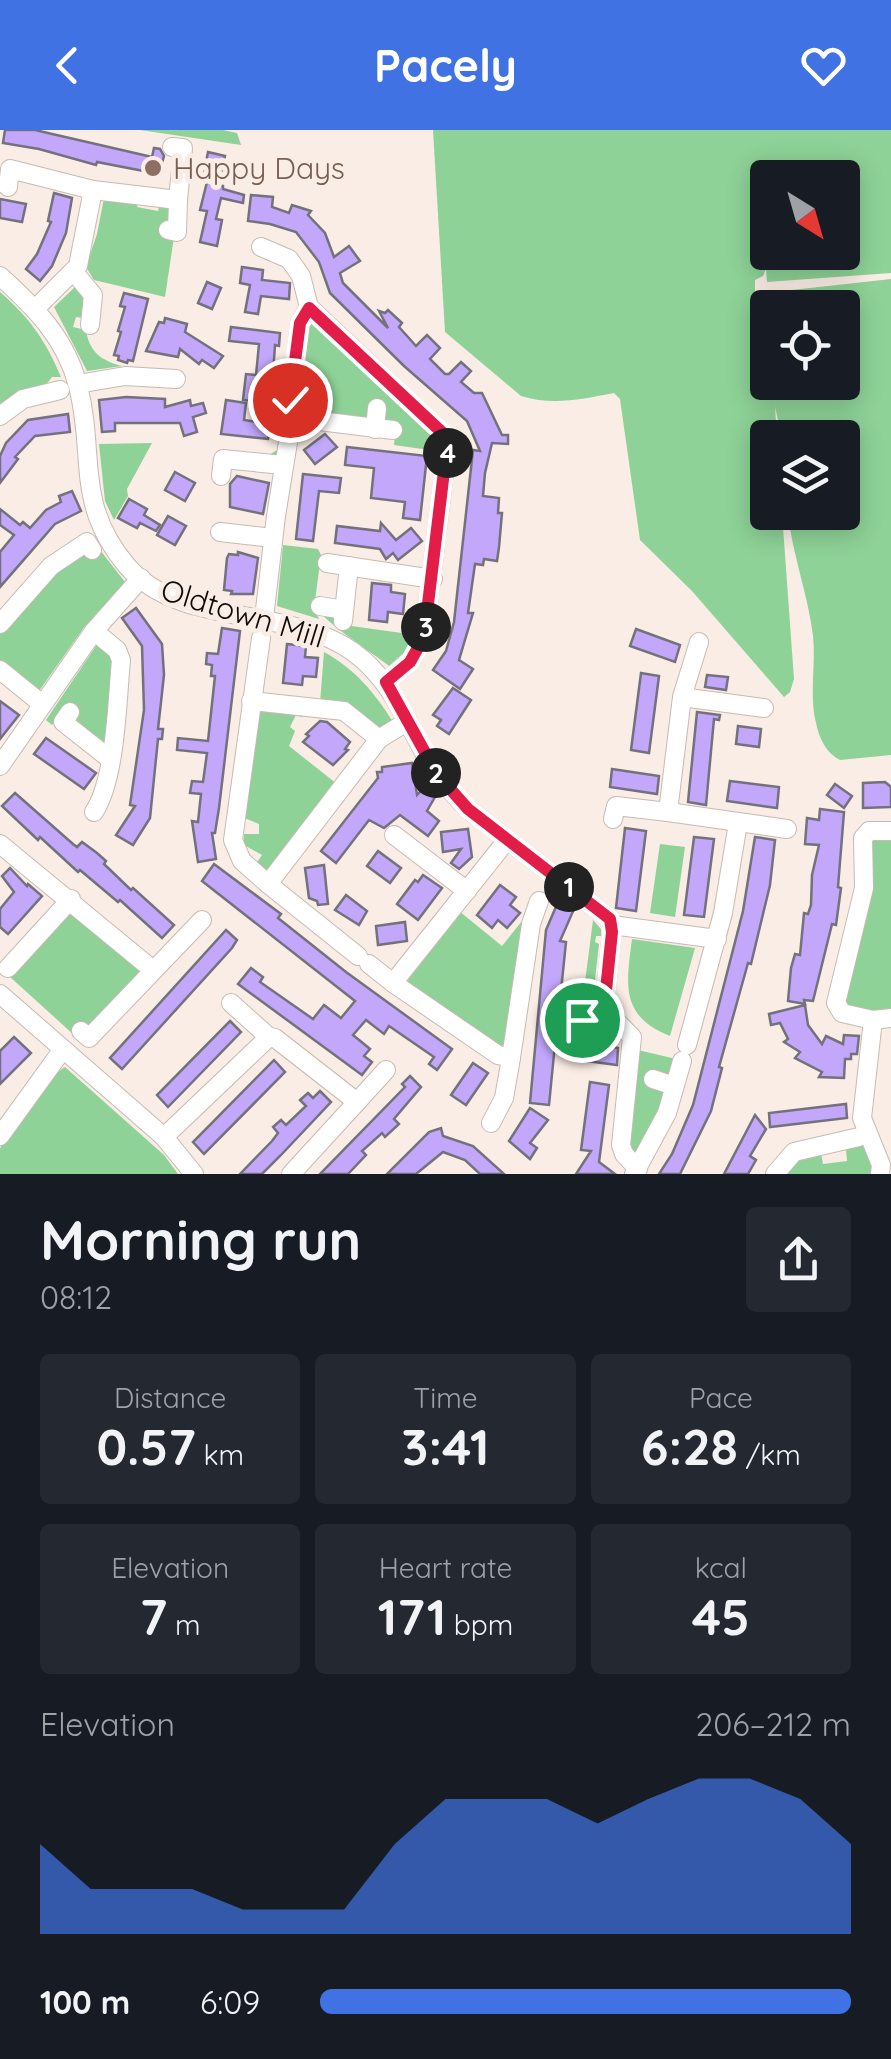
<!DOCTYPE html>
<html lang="en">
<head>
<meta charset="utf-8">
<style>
  body { margin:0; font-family:Quicksand,sans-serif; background:#242831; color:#f1f3f6; height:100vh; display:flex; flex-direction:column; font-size:38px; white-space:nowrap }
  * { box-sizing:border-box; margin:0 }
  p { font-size:32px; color:#9ea1a6 }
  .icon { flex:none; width:55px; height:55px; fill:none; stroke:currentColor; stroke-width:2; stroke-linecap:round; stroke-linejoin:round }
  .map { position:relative; height:1044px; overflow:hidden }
  .side { display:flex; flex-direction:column; background:#171b24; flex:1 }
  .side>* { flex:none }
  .needle { width:65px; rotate:143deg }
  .buttons { position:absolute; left:750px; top:30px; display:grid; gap:20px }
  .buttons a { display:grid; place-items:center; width:110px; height:110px; border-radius:10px; background:#171b24; box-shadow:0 5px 25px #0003; font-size:50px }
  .pin { position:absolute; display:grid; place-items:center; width:85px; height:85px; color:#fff; margin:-42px; border:5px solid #fff; border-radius:50%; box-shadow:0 2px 10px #0007 }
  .km { position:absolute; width:50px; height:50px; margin:-25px; border-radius:50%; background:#222; color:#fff; font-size:28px; line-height:50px; text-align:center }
  .round { display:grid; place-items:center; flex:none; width:105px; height:105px; border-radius:10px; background:#242831 }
  .head { display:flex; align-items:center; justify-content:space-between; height:170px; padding:0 40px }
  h1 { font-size:55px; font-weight:700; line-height:75px }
  .stats { display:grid; grid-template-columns:repeat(3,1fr); gap:15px; height:170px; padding:10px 40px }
  .stats div { display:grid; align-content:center; border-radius:10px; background:#242831; text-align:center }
  .stats b { font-size:50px; font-weight:700 }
  .stats small { font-size:28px; font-weight:400 }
  .stats p { font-size:28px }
  .chart { height:280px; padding:20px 40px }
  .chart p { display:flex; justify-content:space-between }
  .chart svg { width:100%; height:180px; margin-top:10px; fill:#4172e3; opacity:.7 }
  ul { padding:0 40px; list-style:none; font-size:32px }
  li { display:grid; grid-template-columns:160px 120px 1fr; align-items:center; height:75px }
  li i { height:25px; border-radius:12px; background:#4172e3 }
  header { display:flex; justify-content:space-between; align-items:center; height:130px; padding:0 40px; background:#4172e3; color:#fff; font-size:45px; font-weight:700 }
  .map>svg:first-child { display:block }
  .green { fill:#8ed297; fill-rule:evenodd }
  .building { fill:#c2a7fb; stroke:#74717c; stroke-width:2.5 }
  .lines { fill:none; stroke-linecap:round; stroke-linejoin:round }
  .minor-casing { stroke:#c6bab2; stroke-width:20 }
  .minor { stroke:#fff; stroke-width:18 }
  .route-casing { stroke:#fff; stroke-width:20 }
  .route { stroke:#e11d48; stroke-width:12 }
  .education-dot { fill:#8d6e63; stroke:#faede5; stroke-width:4 }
  .labels { text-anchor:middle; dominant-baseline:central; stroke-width:10; stroke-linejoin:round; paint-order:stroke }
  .education-label { font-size:30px; fill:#785e54; stroke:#faede5; text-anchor:start }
  .street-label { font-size:30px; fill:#100c09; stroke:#faede5 }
</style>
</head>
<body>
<header><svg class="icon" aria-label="back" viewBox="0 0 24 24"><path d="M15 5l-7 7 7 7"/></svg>Pacely<svg class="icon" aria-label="heart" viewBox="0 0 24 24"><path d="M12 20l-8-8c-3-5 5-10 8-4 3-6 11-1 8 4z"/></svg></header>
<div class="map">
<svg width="891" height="1044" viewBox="0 0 891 1044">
  <rect width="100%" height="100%" fill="#faede5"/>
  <g class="green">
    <path d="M140 0H223L237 3 241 15Z"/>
    <path d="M433 0H891V143L767 152 766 139 763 146 755 150V164L891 149V625L840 630C826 623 819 608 816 593 809 566 816 534 813 506 808 464 792 424 788 383L842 382V308L782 307 775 277 777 307 768 308V382L782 383 794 549 790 562 784 567 692 461 640 410 620 269 614 263C582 269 553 276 521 266L445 202ZM768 48H842V122H768ZM768 178H842V252H768Z"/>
    <path d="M104 68 138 69 137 77 158 81 160 73 173 76 174 107 165 167 94 150 86 137 97 104Z"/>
    <path d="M75 157 89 168 83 188 76 187 73 197 86 200C89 222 102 231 122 236L87 241 54 177Z"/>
    <path d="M0 162C30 188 46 211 61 247H52L45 256 0 276Z"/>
    <path d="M313 190 441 308 443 322 394 315 396 295 294 286 281 320 275 326 269 325 277 320 283 280 293 281 301 272 314 274 316 261 296 258 309 192Z"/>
    <path d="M152 313 127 359 128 366 114 390 105 371 99 314Z"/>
    <path d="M283 415 318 419 321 425 314 479 319 489 277 476Z"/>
    <path d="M100 420 125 452 124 457 85 496 39 561 0 534V501L76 422Z"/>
    <path d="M318 479 334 485 337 494 416 505 406 521 389 536C373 523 324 492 318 479Z"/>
    <path d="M98 513 114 525 107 613 104 616 77 597 68 577 52 595 46 590Z"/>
    <path d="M324 522C355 539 374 562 393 592L380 599 320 573Z"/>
    <path d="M261 578 304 582 302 587 296 585 290 597 295 601 289 616 337 654 269 742 255 735 262 725 244 715V704H259V694L242 687 251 603Z"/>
    <path d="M877 709 891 710V884L875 885 844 875 868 777 871 712Z"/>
    <path d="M660 714 685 717 675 787 650 783Z"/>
    <path d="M459 781 502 816 522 791 509 910 499 918 408 852 409 844Z"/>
    <path d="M71 782 138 838 140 847 94 896 74 905 9 846 63 786Z"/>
    <path d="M593 790 601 799V806H596L595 812 599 814 592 876 581 883Z"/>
    <path d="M632 809 695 818 670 906C620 886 626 855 632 809Z"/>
    <path d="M638 920 676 929C665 959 658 1003 634 1027L628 1024Z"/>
    <path d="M65 937 164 1025 178 1044H0C0 1037 0 1026 0 1019 4 1003 50 945 65 937Z"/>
    <path d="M864 1009 872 1027 874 1044H782L796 1028 821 1023 823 1034 847 1031 846 1019 853 1012Z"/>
  </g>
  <g class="building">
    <path d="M5 0H35L152 27 154 18 160 19 164 26 159 44 97 32 96 35 39 19 3 13Z"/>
    <path d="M208 22 225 26 219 55 223 56V59L244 65 243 73 221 68 216 89 222 90 217 116 200 112 207 81 200 80 208 48 203 47Z"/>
    <path d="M54 63 72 68 66 103 52 136 40 151 26 139 37 124 51 92 48 91Z"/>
    <path d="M251 65 273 67 272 77 289 83 292 75 311 81 308 85 325 103 334 127 349 116 360 131 340 143 343 153 388 198 379 181 385 183 388 180 402 193 399 197 416 216 427 205 440 218 430 229 445 244H449L461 232 471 241 461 252 474 263H482L502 305H508V314L492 313 485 343 483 366 499 368 498 383H502L499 417 497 431 484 429 483 435 475 434 468 483H473L459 530 473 539 460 559 433 540 446 521 454 492 473 320 480 321 467 291 404 236 330 163 319 132 296 102 270 94 248 91Z"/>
    <path d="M0 69 26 74 22 92 0 88Z"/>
    <path d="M242 137 263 140 262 150 290 153 289 169 261 166 258 184 245 182 250 155 240 153Z"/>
    <path d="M207 152 221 158 212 179 198 173Z"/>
    <path d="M124 163 148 169 133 231 128 230 127 233 118 230 119 226 114 225 121 202 118 201 125 177 120 176Z"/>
    <path d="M165 188 187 194 185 202 223 226 214 238 202 230 199 234 180 219 178 227 146 221 159 192 164 193Z"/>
    <path d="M231 197 280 203 279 216 275 215 271 273 243 270 246 244 256 245 259 214 229 211Z"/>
    <path d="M126 267 165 269V277L190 270 191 276 203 273 206 283 193 287 197 302 184 306 180 293H115V301L102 302 99 270Z"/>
    <path d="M226 270 246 273 244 290 271 294 268 309 221 304Z"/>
    <path d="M68 284 70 302 35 306 15 327 18 329 0 353V326L6 313 28 290Z"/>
    <path d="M325 304 337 317 315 334 304 320Z"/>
    <path d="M347 317 427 326 420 390 403 388 405 372 371 368 374 338 345 335Z"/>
    <path d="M175 342 195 353 185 371 165 360Z"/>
    <path d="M303 344 341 348 339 363 319 361 313 411 296 409Z"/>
    <path d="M237 346 269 353 263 384 230 377V354Z"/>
    <path d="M72 361 81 381 55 394 0 457V422L14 405 0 395V379L20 395 23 392 30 398 46 380 61 372 59 366Z"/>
    <path d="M129 369 147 379 144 385 160 395 156 401 140 393 137 398 118 388Z"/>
    <path d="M168 386 186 396 175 415 157 405Z"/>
    <path d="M381 393 396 410 411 398 422 411 398 430 393 423 386 429 380 419 335 413 337 396 380 401Z"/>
    <path d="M238 422 258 428 253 464H231L232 461 224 460 227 428 229 424 238 425Z"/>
    <path d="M372 453 391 455V462L405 464 403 484 388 482 387 492 369 490Z"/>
    <path d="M136 478 162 514 164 545 158 599H163L162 609H158L150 688 133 715 116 705 135 676 130 675 144 580 142 516 122 488Z"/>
    <path d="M222 498 240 501 219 678 215 703H212L216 729 198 732 192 691 198 692 201 664 190 663 192 651 203 652 207 623 177 620 178 608 208 611 215 546H211L212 535 206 534 207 523 218 524Z"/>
    <path d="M636 499 680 515 675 532 630 516Z"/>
    <path d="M287 514 306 516 305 527 318 528 316 547 303 546 302 555 283 553Z"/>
    <path d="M641 543 659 546 649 623 631 620Z"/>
    <path d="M707 545 728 547 726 560 705 557Z"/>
    <path d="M453 558 471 570 449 604 437 596 441 590 433 585Z"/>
    <path d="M0 571 19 585 0 609Z"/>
    <path d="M697 582 720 585 719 590 714 589 706 675 688 672Z"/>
    <path d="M320 591 327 592 350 612 345 619 348 620 333 635 303 612 309 606 306 604Z"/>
    <path d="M738 596 761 599 759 617 736 614Z"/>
    <path d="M46 608 96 643 84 659 34 624Z"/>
    <path d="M412 633 417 665 425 657 435 667 427 681 439 691 428 706 400 685 384 698 369 690 336 733 321 721 378 648 377 642H382V637Z"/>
    <path d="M612 639 659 646 657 664 610 657Z"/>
    <path d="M730 651 779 657 777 678 727 671Z"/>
    <path d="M885 652 891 657V677L863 678V653Z"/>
    <path d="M835 654 852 666 844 678 827 665Z"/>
    <path d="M15 663 73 714 77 717 82 712 97 723 106 731 104 734 131 760 133 758 174 795 162 808 120 770 118 772 80 740 78 742 40 707 38 710 2 676Z"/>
    <path d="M820 679 844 682 838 757 841 758 836 795 832 794 813 871 804 870 805 874 788 871 791 838 795 824 800 825 804 783 808 784 811 775 812 745 819 715 805 714 807 688 819 690Z"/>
    <path d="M625 698 646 701 636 781 616 778Z"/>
    <path d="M468 699 472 727 459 739 451 733 461 719 443 722 441 702Z"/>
    <path d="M694 707 714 709 704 787 684 785Z"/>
    <path d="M755 707 775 710 770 755 751 834 748 833 719 937 722 938 711 981 680 1044H659L672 1024 693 975 743 781Z"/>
    <path d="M378 721 401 738 390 753 367 736Z"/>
    <path d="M214 734 281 784 278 788 346 842 452 919 437 940 429 934 434 927 389 896 384 904 366 890 353 905 370 919 364 926 372 932 362 945 238 854 251 838 263 847 260 852 313 889 324 875 341 888 355 871 202 751Z"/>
    <path d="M324 735 328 774 318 775 317 771 309 768 305 738Z"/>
    <path d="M10 738 27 756 28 754 42 766 8 804 0 797V779L14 762 2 746Z"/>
    <path d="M423 745 442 758 418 790 397 774 415 750 418 752Z"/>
    <path d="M500 755 516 767 510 775 520 783 507 798 498 790 492 798 477 785Z"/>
    <path d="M346 765 367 781 359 795 335 780Z"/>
    <path d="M558 772 574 779 560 811 566 812 561 861 581 863 580 873H559L549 975 530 973 546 800Z"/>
    <path d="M405 792 407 811 378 815 376 796Z"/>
    <path d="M226 800 237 810 232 818 122 939 110 928Z"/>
    <path d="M805 875 808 895 822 914 826 906 843 914 844 905 859 906 857 924H851V929H845L844 948 819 947 822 942 795 928 800 922 784 912 788 909 780 893 771 895 769 884Z"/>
    <path d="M230 891 241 902 168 977 157 965Z"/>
    <path d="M14 907 31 923 0 954V921Z"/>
    <path d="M582 911 618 918 617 935 579 930Z"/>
    <path d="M274 930 285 942 204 1024 193 1012Z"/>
    <path d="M473 933 488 943 466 975 451 965Z"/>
    <path d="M410 946 421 957 394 989 399 994 385 1007 382 1003 362 1021 366 1025 348 1044H320L405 957 402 954Z"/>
    <path d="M590 952 609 955 599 1032 615 1044H576L591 1021 581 1020Z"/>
    <path d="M320 961 331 972 281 1025 262 1044H240L272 1011 278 1003 273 997 281 990 286 995 306 976 300 970 308 963 313 968Z"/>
    <path d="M846 974 847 988 770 997 769 983Z"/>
    <path d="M530 978 548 990 530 1013 537 1018 530 1029 509 1011Z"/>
    <path d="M755 985 766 999 750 1026 756 1030 748 1044H724Z"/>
    <path d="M441 998 443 1006 473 1016 504 1044H480L465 1030 443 1022 416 1044H387L429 1002Z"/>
  </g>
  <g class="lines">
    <g class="minor-casing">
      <g id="minor">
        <path d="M172 17 183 18 178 70"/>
        <path d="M8 57 10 39 93 60"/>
        <path d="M261 117 289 129 301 146 309 177 448 309 424 507 410 532 386 552"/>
        <path d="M74 142 93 165 90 195"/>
        <path d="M0 146C35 178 66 208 78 256 96 326 74 373 127 436 180 498 286 475 352 521 390 548 404 587 426 626 437 646 452 663 468 679L610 789 612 801 603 889"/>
        <path d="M36 178 78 136 93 60 178 70 177 102 168 100"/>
        <path d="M78 254 125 246 176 249"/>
        <path d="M290 275 300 193 309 177"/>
        <path d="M0 286 23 269 60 260"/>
        <path d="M375 299 377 278"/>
        <path d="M221 346 223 329 283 335"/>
        <path d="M220 402 273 408"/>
        <path d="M327 433 433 449"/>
        <path d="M320 476 344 480"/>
        <path d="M264 488 276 386 291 294 311 290 393 300"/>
        <path d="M343 491 349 436"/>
        <path d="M0 494 51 436 87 412 92 420"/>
        <path d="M94 501 117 520 121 530C117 572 116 648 94 682"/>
        <path d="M261 508 233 710 242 731 268 754"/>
        <path d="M699 512 682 567 668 682 787 699"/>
        <path d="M0 540 42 574"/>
        <path d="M682 567 764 578"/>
        <path d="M251 571 344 581 379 609"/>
        <path d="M70 582 63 592 110 629"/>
        <path d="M0 636 94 501 141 448"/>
        <path d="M613 689 616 676 668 682"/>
        <path d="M891 701H869L863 708 864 758 836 873 842 883 873 890 891 888"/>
        <path d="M394 705 467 761"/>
        <path d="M0 714 153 840"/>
        <path d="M612 795 717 809"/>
        <path d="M358 826 268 754 379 609 408 591"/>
        <path d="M369 834 393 853 507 710"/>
        <path d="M8 838 71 769"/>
        <path d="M393 853 498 925 511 928 531 794 539 771"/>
        <path d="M0 864 164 1007 194 1044"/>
        <path d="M231 873 269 907"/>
        <path d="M581 890 617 892 632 907 621 1015 624 1024 638 1039"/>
        <path d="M873 890 862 988 881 1035 880 1044"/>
        <path d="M81 901 89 908 202 790"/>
        <path d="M687 915 723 783 738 693"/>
        <path d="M653 949 674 956"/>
        <path d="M491 993 504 968 511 928"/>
        <path d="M0 1006 63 919"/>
        <path d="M164 1007 269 907 275 908 357 972 386 940"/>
        <path d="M291 1044 357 972"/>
        <path d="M634 1044 667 983 682 931"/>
        <path d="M775 1044 794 1022 859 1007"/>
      </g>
    </g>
    <use href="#minor" class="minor"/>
  </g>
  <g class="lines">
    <g class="route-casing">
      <path id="route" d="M290 270 300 193 309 178 448 308 424 507 410 532 386 552 437 644 468 679 610 789 612 802 603 889 582 890"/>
    </g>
    <use href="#route" class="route"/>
  </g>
  <circle class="education-dot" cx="153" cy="38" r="10"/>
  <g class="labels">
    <g class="education-label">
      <text x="173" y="38">Happy Days</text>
    </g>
    <g class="street-label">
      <text transform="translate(243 483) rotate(17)">Oldtown Mill</text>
    </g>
  </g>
</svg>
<div class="buttons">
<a><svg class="needle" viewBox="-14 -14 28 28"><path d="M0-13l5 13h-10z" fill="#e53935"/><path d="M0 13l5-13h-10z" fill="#9ea1a6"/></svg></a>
<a><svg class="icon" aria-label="locate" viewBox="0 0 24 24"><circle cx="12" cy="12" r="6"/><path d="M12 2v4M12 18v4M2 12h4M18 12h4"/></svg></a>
<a><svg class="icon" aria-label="layers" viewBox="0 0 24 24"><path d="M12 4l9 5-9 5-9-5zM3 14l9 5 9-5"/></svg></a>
</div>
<div class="pin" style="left:582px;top:890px;background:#1e9e55"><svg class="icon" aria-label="arrive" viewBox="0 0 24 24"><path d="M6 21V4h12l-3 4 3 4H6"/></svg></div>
<div class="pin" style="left:290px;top:270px;background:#d93025"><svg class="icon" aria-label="check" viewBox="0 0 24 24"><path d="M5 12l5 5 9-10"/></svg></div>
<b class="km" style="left:569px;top:757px">1</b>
<b class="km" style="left:436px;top:643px">2</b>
<b class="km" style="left:426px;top:497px">3</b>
<b class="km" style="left:448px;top:323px">4</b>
</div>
<section class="side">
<div class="head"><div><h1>Morning run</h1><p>08:12</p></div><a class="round"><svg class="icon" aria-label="share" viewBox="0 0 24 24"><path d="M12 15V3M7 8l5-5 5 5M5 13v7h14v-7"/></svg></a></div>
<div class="stats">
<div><p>Distance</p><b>0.57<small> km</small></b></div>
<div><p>Time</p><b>3:41</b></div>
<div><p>Pace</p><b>6:28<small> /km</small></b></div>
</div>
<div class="stats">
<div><p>Elevation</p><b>7<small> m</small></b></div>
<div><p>Heart rate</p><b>171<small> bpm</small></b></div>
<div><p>kcal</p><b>45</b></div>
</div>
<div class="chart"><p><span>Elevation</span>206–212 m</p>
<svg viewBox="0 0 160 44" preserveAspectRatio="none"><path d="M0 44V22L10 33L20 33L30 33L40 38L50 38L60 38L70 22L80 11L90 11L100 11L110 17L120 11L130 6L140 6L150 11L160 22V44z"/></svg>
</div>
<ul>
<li><b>100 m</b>6:09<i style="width:100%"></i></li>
</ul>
</section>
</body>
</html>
